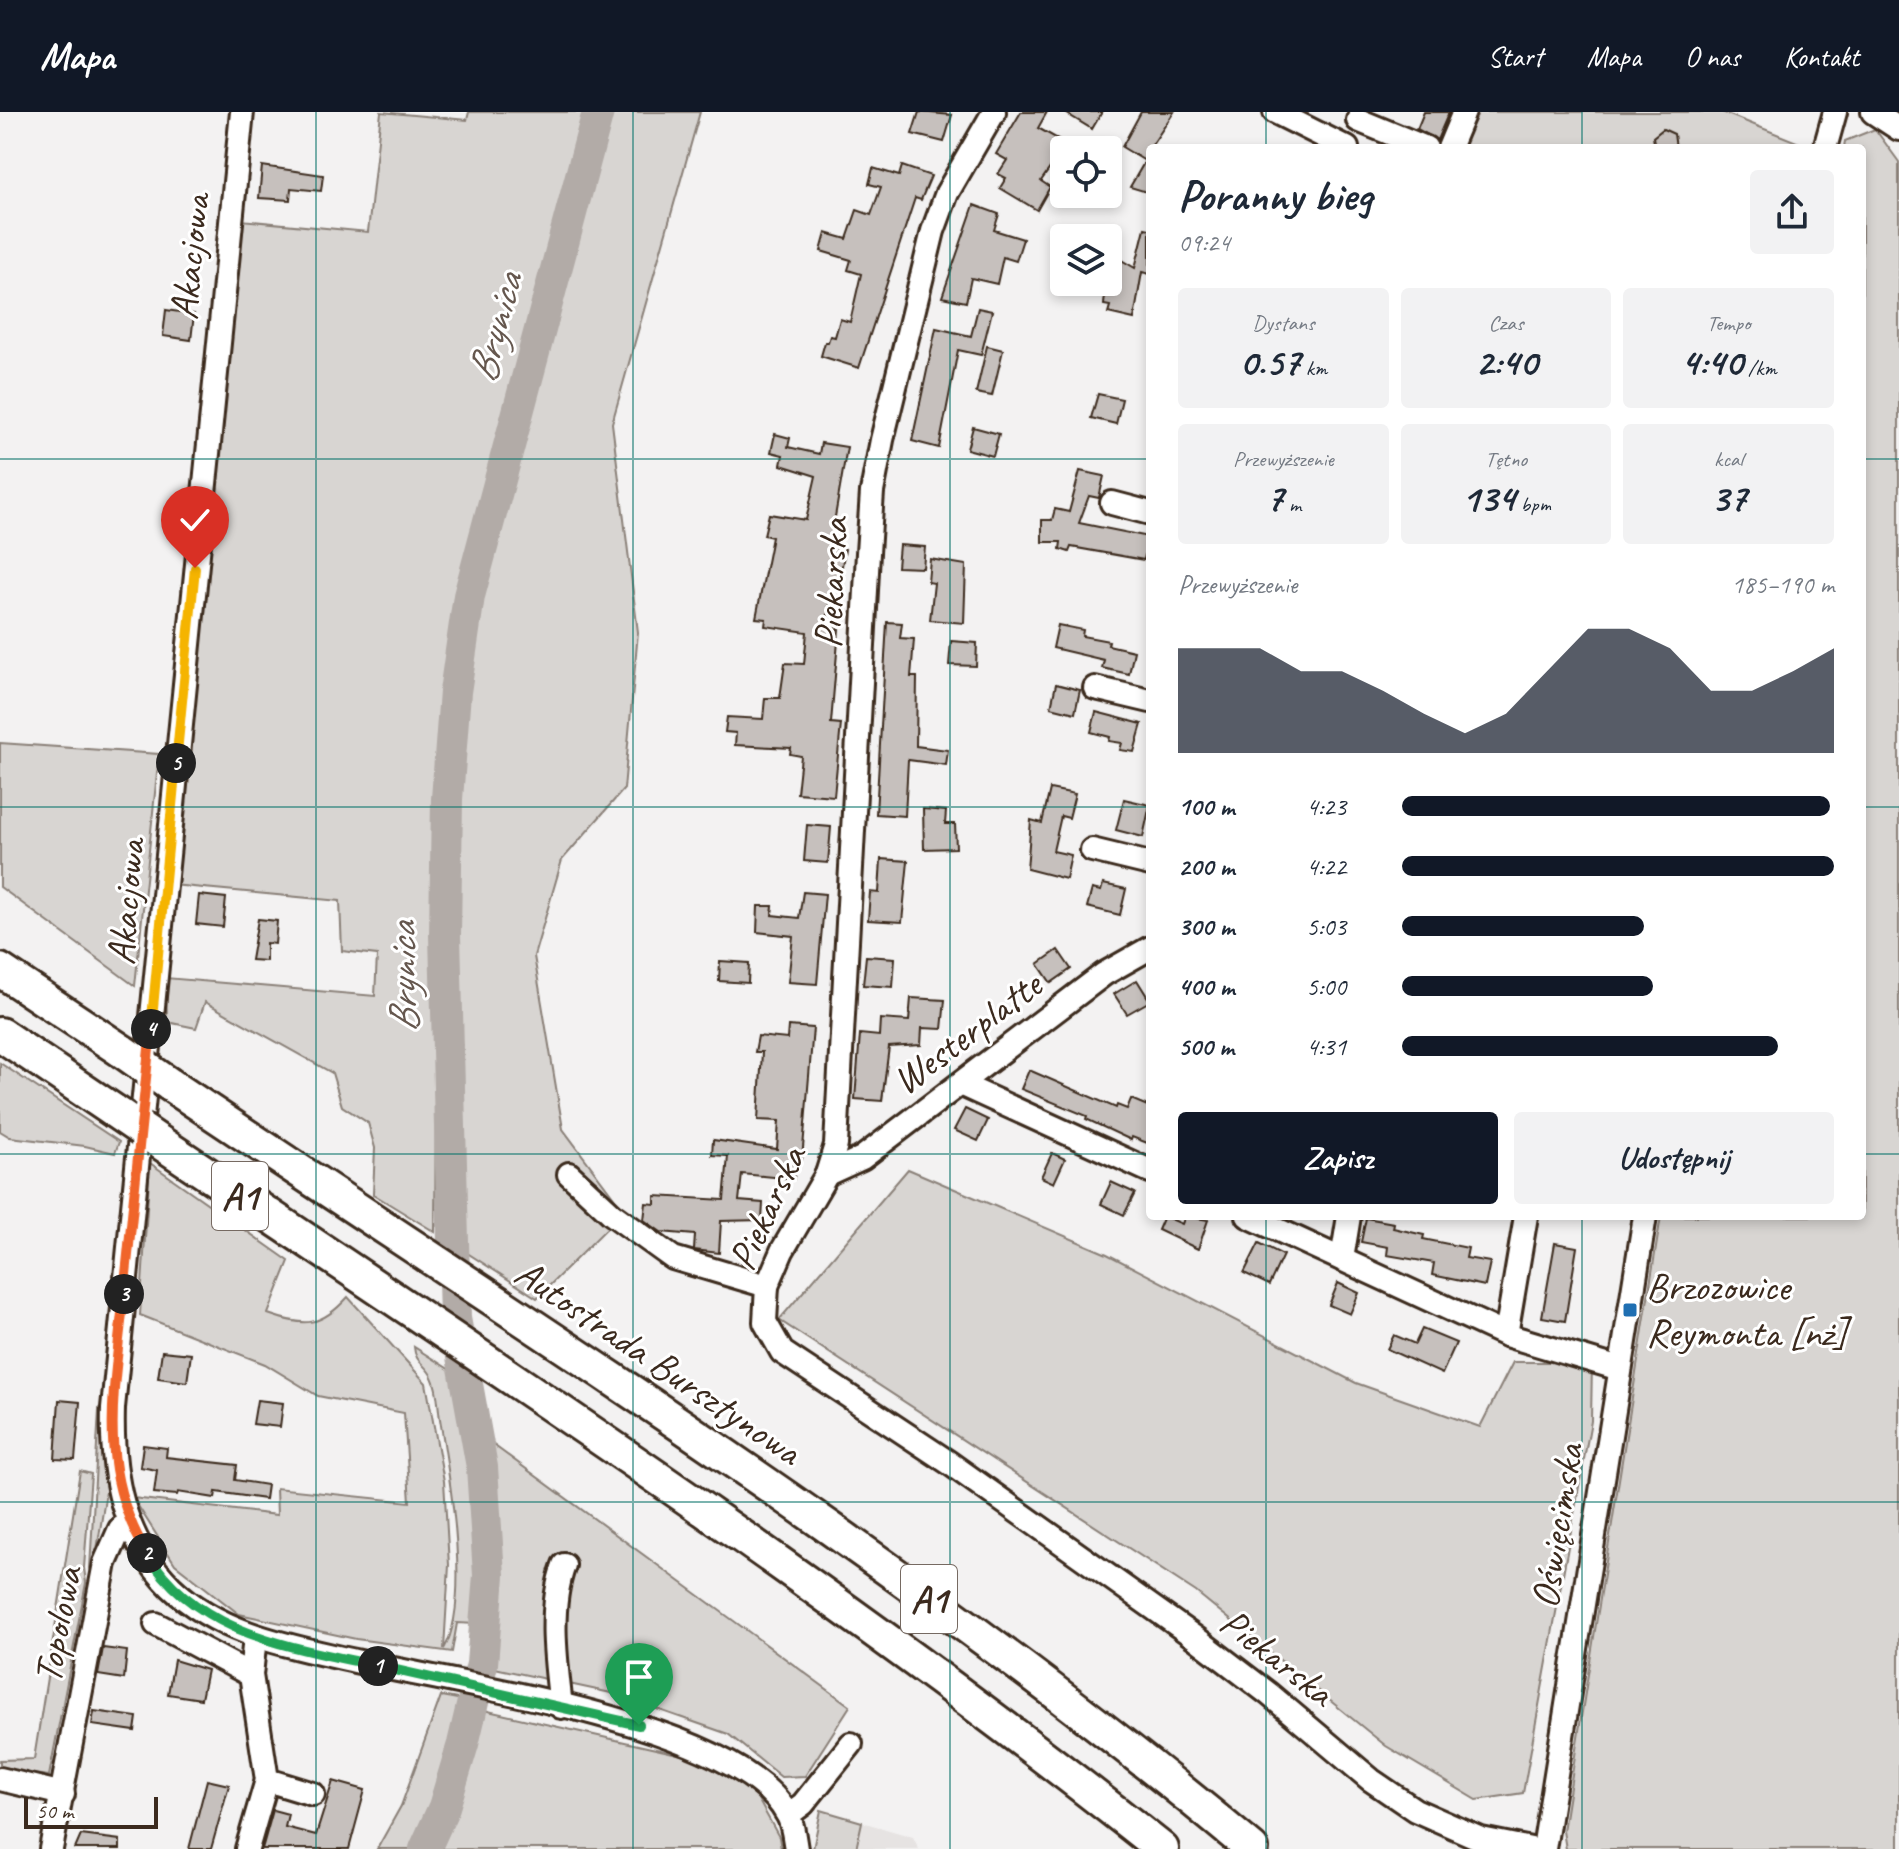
<!DOCTYPE html>
<html lang="pl">
<head>
<meta charset="utf-8">
<style>
  body { margin:0; font-family:Caveat,sans-serif; background:#f2f2f3; color:#1f2937; height:100vh; display:flex; flex-direction:column; font-size:30px; white-space:nowrap }
  * { box-sizing:border-box; margin:0 }
  p { font-size:26px; color:#747a83 }
  .icon { flex:none; width:44px; height:44px; fill:none; stroke:currentColor; stroke-width:2; stroke-linecap:round; stroke-linejoin:round }
  .map { position:relative; flex:1; overflow:hidden }
  .panel { position:absolute; left:1146px; top:32px; width:720px; height:1076px; display:flex; flex-direction:column; background:#fff; border-radius:8px; box-shadow:0 4px 12px #0003 }
  .panel>* { flex:none }
  .buttons { position:absolute; left:1050px; top:24px; display:grid; gap:16px }
  .buttons a { display:grid; place-items:center; width:72px; height:72px; border-radius:8px; background:#fff; box-shadow:0 4px 12px #0003; font-size:40px }
  .scale { position:absolute; left:24px; bottom:20px; width:134px; box-sizing:border-box; padding-left:8px; border:4px solid #3b2a1e; border-top:0; font-size:22px; line-height:28px; white-space:nowrap; color:#3b2a1e; -webkit-text-stroke:6px #fff; paint-order:stroke }
  .pin { position:absolute; display:grid; place-items:center; width:68px; height:68px; color:#fff; margin:-82px -34px; border-radius:50% 50% 50% 0; rotate:-45deg; box-shadow:0 0 8px #0007 }
  .pin .icon { rotate:45deg }
  .km { position:absolute; width:40px; height:40px; margin:-20px; border-radius:50%; background:#222; color:#fff; font-size:22px; line-height:40px; text-align:center }
  .round { display:grid; place-items:center; flex:none; width:84px; height:84px; border-radius:8px; background:#f2f2f3 }
  .head { display:flex; align-items:center; justify-content:space-between; height:136px; padding:0 32px }
  h1 { font-size:44px; font-weight:600; line-height:60px }
  .metrics { display:grid; grid-template-columns:repeat(3,1fr); gap:12px; height:136px; padding:8px 32px }
  .metrics div { display:grid; align-content:center; border-radius:8px; background:#f2f2f3; text-align:center }
  .metrics b { font-size:40px; font-weight:600 }
  .metrics small { font-size:22px; font-weight:400 }
  .metrics p { font-size:22px }
  .chart { height:224px; padding:16px 32px }
  .chart p { display:flex; justify-content:space-between }
  .chart svg { width:100%; height:144px; margin-top:8px; fill:#111827; opacity:.7 }
  .button { display:flex; gap:16px; margin-top:auto; padding:16px 32px }
  .button a { flex:1; height:92px; border-radius:8px; background:#111827; color:#fff; font-size:32px; font-weight:600; line-height:92px; text-align:center }
  .button a+a { background:#f2f2f3; color:#1f2937 }
  ul { padding:0 32px; list-style:none; font-size:26px }
  li { display:grid; grid-template-columns:128px 96px 1fr; align-items:center; height:60px }
  li i { height:20px; border-radius:10px; background:#111827 }
  header { display:flex; align-items:center; gap:48px; box-sizing:border-box; height:112px; padding:0 40px; background:#111827; color:#fff }
  header strong { font-size:38px }
  nav { display:flex; gap:44px; margin-inline-start:auto; font-size:28px }
  .map>svg:first-child { display:block }
  .built { fill:#e6e3e2 }
  .green { fill:#d8d5d2; stroke:#8a8078; stroke-width:2 }
  .lines { fill:none; stroke-linecap:round; stroke-linejoin:round }
  .river { stroke:#b2aba7; stroke-width:32 }
  .building { fill:#c6c0bd; stroke:#3b2a1e; stroke-width:2 }
  .minor-casing { stroke:#3b2a1e; stroke-width:28 }
  .highway-casing { stroke:#3b2a1e; stroke-width:38 }
  .minor { stroke:#fff; stroke-width:22 }
  .highway { stroke:#fff; stroke-width:32 }
  .highway-bridge-casing { stroke:#3b2a1e; stroke-width:38; stroke-linecap:butt }
  .highway-bridge { stroke:#fff; stroke-width:32 }
  .split-1-casing { stroke:#fff; stroke-width:16 }
  .split-2-casing { stroke:#fff; stroke-width:16 }
  .split-3-casing { stroke:#fff; stroke-width:16 }
  .split-4-casing { stroke:#fff; stroke-width:16 }
  .split-5-casing { stroke:#fff; stroke-width:16 }
  .split-6-casing { stroke:#fff; stroke-width:16 }
  .split-1 { stroke:#22a559; stroke-width:10 }
  .split-2 { stroke:#22a559; stroke-width:10 }
  .split-3 { stroke:#f0652b; stroke-width:10 }
  .split-4 { stroke:#f0652b; stroke-width:10 }
  .split-5 { stroke:#f5b400; stroke-width:10 }
  .split-6 { stroke:#f5b400; stroke-width:10 }
  .grid { fill:none; stroke:#0f766e; stroke-width:2; stroke-opacity:0.55 }
  .poi-dot { fill:#1f6fb2; stroke:#fff; stroke-width:3 }
  .labels { text-anchor:middle; dominant-baseline:central; stroke-width:6; stroke-linejoin:round; paint-order:stroke }
  .shield { fill:#fff; stroke:#766a62; stroke-width:2 }
  .shield-label { font-size:38px; font-weight:bold; fill:#3b2a1e }
  .street-label { font-size:40px; fill:#3b2a1e; stroke:#fff }
  .poi-label { font-size:40px; fill:#3b2a1e; stroke:#fff; text-anchor:start }
  .water-label { font-size:42px; font-style:italic; fill:#65574e; stroke:#fff }
</style>
</head>
<body>
<header>
<strong>Mapa</strong>
<nav><a>Start</a><a>Mapa</a><a>O nas</a><a>Kontakt</a></nav>
</header>
<div class="map">
<svg width="1899" height="1737" viewBox="0 0 1899 1737">
  <rect width="100%" height="100%" fill="#f3f2f2"/>
  <filter id="ink" filterUnits="userSpaceOnUse"><feTurbulence type="fractalNoise" baseFrequency=".0125" numOctaves="2"/><feDisplacementMap in="SourceGraphic" scale="16" xChannelSelector="R" yChannelSelector="G"/><feConvolveMatrix kernelMatrix="1 2 1 2 8 2 1 2 1" color-interpolation-filters="sRGB"/></filter>
  <g filter="url(#ink)">
    <path class="built" d="M862 1710 913 1725 919 1737H856Z"/>
    <g class="green">
      <path d="M381 0 467 8 469 0H591L495 355 465 480 446 594 438 694 435 1120 373 1082 375 1036 368 1011 342 994 332 961 205 890 196 916 167 910 166 866 375 884 377 843 342 839 340 789 172 773 241 108 368 120Z"/>
      <path d="M608 0H700L612 311 638 520 624 677 562 748 534 844 563 1017 624 1099 537 1186 458 1135 455 676 470 532 526 288Z"/>
      <path d="M1474 0H1722L1802 32 1801 36H1461Z"/>
      <path d="M1875 17 1899 50V1737H1566L1563 1719 1661 1104H1862V36H1844L1845 29Z"/>
      <path d="M0 631 159 642 135 874 0 775Z"/>
      <path d="M0 951 119 1030 115 1041 85 1034 10 1025 0 1019Z"/>
      <path d="M150 1051 289 1149 268 1202C305 1215 321 1215 348 1185L426 1271 444 1369 449 1453 444 1537C472 1489 449 1362 440 1307 438 1295 438 1276 432 1265 426 1252 415 1251 414 1235L458 1263 472 1355 478 1440 476 1512 457 1511 452 1540 356 1527 239 1502 175 1452 133 1386 277 1403 276 1376 410 1390 404 1301 318 1284 265 1252 140 1203Z"/>
      <path d="M908 1057 1107 1142 1356 1271 1480 1315 1513 1250H1592L1591 1309 1523 1681 1477 1688 1386 1634 1196 1480 779 1208Z"/>
      <path d="M99 1298 103 1305 107 1373 93 1464 90 1456Z"/>
      <path d="M488 1329 850 1594 805 1664 781 1665 728 1622 611 1581 490 1555C501 1478 497 1406 488 1329Z"/>
      <path d="M80 1359 91 1362 84 1456 86 1471 49 1664 0 1658V1648L34 1647Z"/>
      <path d="M441 1584 463 1588 418 1733 416 1737H377L401 1694Z"/>
      <path d="M479 1597 691 1645 754 1680 779 1725 781 1737H433L452 1697Z"/>
      <path d="M821 1698 862 1710 856 1737H813Z"/>
    </g>
    <g class="lines">
      <path class="river" d="M425 1737 444 1695 463 1632 482 1552 489 1463 482 1355 455 1206 445 823 447 687 455 580 469 484 598 0"/>
    </g>
    <g class="building">
      <path d="M919 0 952 3 944 30 912 22Z"/>
      <path d="M1021 0H1047L1038 16 1067 32 1041 69 1050 75 1037 98 1000 76 1006 66 998 62 1007 48 996 42Z"/>
      <path d="M1064 0H1102L1092 17Z"/>
      <path d="M1141 0H1174L1150 36V81L1130 75 1145 49 1122 35Z"/>
      <path d="M1424 0H1449L1437 28 1417 17Z"/>
      <path d="M1663 17 1674 22 1676 36H1655L1653 25Z"/>
      <path d="M262 54 323 63 321 79 291 76 290 88 259 86Z"/>
      <path d="M902 54 931 64 921 88 915 86 859 256 821 244 825 230H828L830 224 835 225 840 207 850 210 861 162 848 158 851 148 821 139 826 121 847 127 857 98 871 103 881 75 869 72 873 56 899 64Z"/>
      <path d="M974 93 999 102 994 118 1023 127 1016 149 1003 145 997 172 971 166 966 190 942 185Z"/>
      <path d="M1145 116 1150 117V162L1142 160 1134 207 1108 201 1110 194 1104 193 1108 151 1113 143 1135 156Z"/>
      <path d="M978 196 992 199 981 243 958 238 939 336 912 329 936 216 971 224Z"/>
      <path d="M166 198 194 202 191 228 163 224Z"/>
      <path d="M987 234 1003 238 992 284 976 281Z"/>
      <path d="M1098 282 1122 287 1116 312 1091 306Z"/>
      <path d="M973 315 999 322 993 344 967 337Z"/>
      <path d="M775 322 790 326 788 335 819 342 821 331 847 335 830 434 845 437 839 471 832 470 826 515 839 517 831 611 841 612 834 684 797 681 801 644 790 642 791 636 735 633 736 621 725 620 727 605 763 607 765 586H780L785 551 804 552 807 520 765 514 766 507 756 506 772 425 764 423 769 402 806 408 816 364 781 353 783 343 771 340Z"/>
      <path d="M1080 359 1104 364 1099 386 1089 384 1079 411 1149 425 1144 448 1071 435 1069 440 1060 437 1061 430H1042V408H1052L1055 397 1069 400Z"/>
      <path d="M899 433 925 435 923 456 897 455Z"/>
      <path d="M930 447 966 453 964 511 930 508 934 471 928 470Z"/>
      <path d="M887 510 902 511 900 526 914 527 911 565H917L916 634 948 638 946 653 908 648 905 704 876 702Z"/>
      <path d="M1058 513 1083 518 1082 524 1109 529 1108 533 1134 539 1129 562 1102 556 1104 548 1053 536Z"/>
      <path d="M951 529 977 531 976 554 949 553Z"/>
      <path d="M1056 572 1080 578 1075 601 1051 595Z"/>
      <path d="M1096 600 1142 612 1134 640 1120 638 1122 631 1109 629 1110 625 1091 620Z"/>
      <path d="M1050 677 1075 682 1069 706 1061 704 1053 739 1071 743 1066 767 1027 757 1031 708 1042 711Z"/>
      <path d="M1124 687 1150 693 1143 725 1116 718Z"/>
      <path d="M923 697 946 699 945 712H955L956 736 924 737Z"/>
      <path d="M807 713 831 715 828 751 804 749Z"/>
      <path d="M881 747 908 749 902 810 868 808 870 780 879 781Z"/>
      <path d="M1103 772 1126 777 1120 803 1087 795 1092 777 1101 779Z"/>
      <path d="M803 780 825 782 817 872 788 870 793 824 757 820 758 794H773L772 803 799 806Z"/>
      <path d="M199 783 226 786 223 815 196 812Z"/>
      <path d="M258 807 277 809 275 832 266 831V849L251 848Z"/>
      <path d="M1058 838 1071 857 1051 871 1038 852Z"/>
      <path d="M866 844 895 846 893 875 863 873Z"/>
      <path d="M720 849 749 851 748 871 719 869Z"/>
      <path d="M1137 868 1150 889 1127 902 1114 882Z"/>
      <path d="M911 886 945 888 942 917 922 916 921 933 889 935 882 989 855 987 860 922 879 924 880 907 909 909Z"/>
      <path d="M788 914 813 916 802 1048 796 1047 794 1067 742 1062 739 1089 763 1091 762 1108 721 1109 719 1141 694 1138 695 1123 661 1120 644 1108 646 1091 655 1092V1084L724 1088 728 1044 712 1043 713 1028 777 1037 779 1009 758 1008 762 940H755L758 924 787 927Z"/>
      <path d="M1029 958 1116 996 1117 993 1127 997 1131 987 1150 995V1032L1132 1025 1131 1028 1086 1007 1087 1004 1021 977Z"/>
      <path d="M965 997 988 1008 978 1029 954 1018Z"/>
      <path d="M1052 1041 1065 1047 1054 1071 1041 1065Z"/>
      <path d="M1111 1070 1135 1081 1124 1103 1101 1092Z"/>
      <path d="M1164 1104 1182 1112 1185 1104 1208 1108 1198 1137 1158 1118Z"/>
      <path d="M1366 1106 1394 1111 1393 1116 1424 1123 1423 1127 1468 1136 1466 1146 1490 1150 1485 1174 1432 1163 1434 1151 1387 1143 1388 1135 1361 1130Z"/>
      <path d="M1259 1131 1283 1143 1269 1173 1244 1161Z"/>
      <path d="M1555 1131 1577 1135 1565 1209 1542 1205Z"/>
      <path d="M1338 1171 1359 1181 1350 1202 1329 1193Z"/>
      <path d="M1422 1217 1456 1231 1442 1262 1387 1237 1394 1223 1415 1232Z"/>
      <path d="M162 1239 191 1242 187 1270 158 1266Z"/>
      <path d="M59 1288 80 1290 75 1348 55 1347Z"/>
      <path d="M257 1288 283 1291 280 1315 253 1312Z"/>
      <path d="M143 1333 167 1336 166 1345 237 1353 235 1368 267 1373 265 1387 216 1380 215 1386 178 1380 177 1383 154 1381 157 1358 140 1355Z"/>
      <path d="M103 1536 127 1539 124 1567 98 1563Z"/>
      <path d="M174 1548 207 1558 201 1587 168 1582Z"/>
      <path d="M94 1599 137 1605 135 1619 92 1613Z"/>
      <path d="M207 1668 229 1673 211 1737H189Z"/>
      <path d="M333 1669 365 1678 349 1737H262L273 1698 288 1702 285 1715 316 1723Z"/>
      <path d="M81 1723 120 1728V1737H75Z"/>
    </g>
    <g class="lines">
      <g class="minor-casing">
        <g id="minor">
          <path d="M242 0 113 1296C111 1362 122 1426 171 1475 221 1523 290 1534 355 1549 455 1572 738 1611 787 1702 793 1711 794 1726 796 1737"/>
          <path d="M994 0 947 81 933 119 882 328 872 380 868 441 836 1033 827 1062 782 1139 767 1174 765 1210 782 1240 948 1350 1197 1527 1269 1582 1371 1668 1415 1698 1481 1727 1531 1737"/>
          <path d="M1275 0 1347 36"/>
          <path d="M1873 0 1899 17"/>
          <path d="M1358 8 1426 36"/>
          <path d="M1449 36 1464 0"/>
          <path d="M1825 36 1835 0"/>
          <path d="M1112 391 1150 401"/>
          <path d="M1095 576 1150 589"/>
          <path d="M1092 738 1150 752"/>
          <path d="M960 972 1150 1059"/>
          <path d="M569 1062 612 1102 673 1146 767 1174"/>
          <path d="M827 1062 862 1046 1104 862 1150 836"/>
          <path d="M1248 1104 1506 1223 1620 1257"/>
          <path d="M1342 1147 1349 1104"/>
          <path d="M1506 1223 1526 1104"/>
          <path d="M156 1512 251 1563"/>
          <path d="M255 1525 251 1563 267 1668 313 1682"/>
          <path d="M561 1595C556 1550 548 1496 564 1453"/>
          <path d="M0 1667 63 1682"/>
          <path d="M788 1703 803 1692 851 1632"/>
          <path d="M51 1737 105 1451 120 1417 128 1410"/>
          <path d="M247 1737 267 1668"/>
          <path d="M1544 1737 1645 1104"/>
        </g>
      </g>
      <g class="highway-casing">
        <g id="highway">
          <path d="M0 858 122 939"/>
          <path d="M0 922 114 999"/>
          <path d="M169 972C535 1218 913 1453 1252 1737"/>
          <path d="M158 1029C499 1257 841 1481 1162 1737"/>
        </g>
      </g>
      <use href="#minor" class="minor"/>
      <use href="#highway" class="highway"/>
      <g class="highway-bridge-casing">
        <g id="highway-bridge">
          <path d="M122 939 169 972"/>
          <path d="M114 999 158 1029"/>
        </g>
      </g>
      <use href="#highway-bridge" class="highway-bridge"/>
    </g>
  </g>
  <g class="lines" filter="url(#ink)">
    <g class="split-1-casing">
      <path id="split-1" d="M378 1554 639 1613"/>
    </g>
    <g class="split-2-casing">
      <path id="split-2" d="M147 1441C196 1523 293 1535 378 1554"/>
    </g>
    <g class="split-3-casing">
      <path id="split-3" d="M124 1182C115 1276 95 1356 147 1441"/>
    </g>
    <g class="split-4-casing">
      <path id="split-4" d="M124 1182 151 917"/>
    </g>
    <g class="split-5-casing">
      <path id="split-5" d="M151 917 176 651"/>
    </g>
    <g class="split-6-casing">
      <path id="split-6" d="M176 651 195 456"/>
    </g>
    <use href="#split-1" class="split-1"/>
    <use href="#split-2" class="split-2"/>
    <use href="#split-3" class="split-3"/>
    <use href="#split-4" class="split-4"/>
    <use href="#split-5" class="split-5"/>
    <use href="#split-6" class="split-6"/>
  </g>
  <path class="grid" d="M316 0V1737M633 0V1737M950 0V1737M1266 0V36M1582 0V36M0 347H1150M1862 347H1899M0 695H1150M1862 695H1899M0 1042H1150M1862 1042H1899M1266 1104V1737M1582 1104V1737M0 1390H1899"/>
  <rect class="poi-dot" x="1622" y="1190" width="16" height="16" rx="4"/>
  <g class="labels">
    <g class="shield">
      <rect x="212" y="1050" width="56" height="68" rx="6"/>
      <rect x="901" y="1453" width="56" height="68" rx="6"/>
    </g>
    <g class="shield-label">
      <text x="240" y="1084">A1</text>
      <text x="929" y="1487">A1</text>
    </g>
    <g class="street-label">
      <text transform="translate(190 145) rotate(-84)">Akacjowa</text>
      <text transform="translate(831 471) rotate(-87)">Piekarska</text>
      <text transform="translate(126 790) rotate(-85)">Akacjowa</text>
      <text transform="translate(967 921) rotate(-37)">Westerplatte</text>
      <text transform="translate(767 1096) rotate(-65)">Piekarska</text>
      <text transform="translate(658 1250) rotate(34)">Autostrada Bursztynowa</text>
      <text transform="translate(1557 1414) rotate(-81)">Oświęcimska</text>
      <text transform="translate(58 1513) rotate(-79)">Topolowa</text>
      <text transform="translate(1277 1545) rotate(38)">Piekarska</text>
    </g>
    <g class="poi-label">
      <text x="1646" y="1175">Brzozowice<tspan x="1646" dy="46">Reymonta [nż]</tspan></text>
    </g>
    <g class="water-label">
      <text transform="translate(495 216) rotate(-75)">Brynica</text>
      <text transform="translate(403 866) rotate(-91)">Brynica</text>
    </g>
  </g>
</svg>
<div class="buttons">
<a><svg class="icon" aria-label="locate" viewBox="0 0 24 24"><circle cx="12" cy="12" r="6"/><path d="M12 2v4M12 18v4M2 12h4M18 12h4"/></svg></a>
<a><svg class="icon" aria-label="layers" viewBox="0 0 24 24"><path d="M12 4l9 5-9 5-9-5zM3 14l9 5 9-5"/></svg></a>
</div>
<div class="scale">50 m</div>
<div class="pin" style="left:639px;top:1613px;background:#1e9e55"><svg class="icon" aria-label="arrive" viewBox="0 0 24 24"><path d="M6 21V4h12l-3 4 3 4H6"/></svg></div>
<div class="pin" style="left:195px;top:456px;background:#d93025"><svg class="icon" aria-label="check" viewBox="0 0 24 24"><path d="M5 12l5 5 9-10"/></svg></div>
<b class="km" style="left:378px;top:1554px">1</b>
<b class="km" style="left:147px;top:1441px">2</b>
<b class="km" style="left:124px;top:1182px">3</b>
<b class="km" style="left:151px;top:917px">4</b>
<b class="km" style="left:176px;top:651px">5</b>
<section class="panel">
<div class="head"><div><h1>Poranny bieg</h1><p>09:24</p></div><a class="round"><svg class="icon" aria-label="share" viewBox="0 0 24 24"><path d="M12 15V3M7 8l5-5 5 5M5 13v7h14v-7"/></svg></a></div>
<div class="metrics">
<div><p>Dystans</p><b>0.57<small> km</small></b></div>
<div><p>Czas</p><b>2:40</b></div>
<div><p>Tempo</p><b>4:40<small> /km</small></b></div>
</div>
<div class="metrics">
<div><p>Przewyższenie</p><b>7<small> m</small></b></div>
<div><p>Tętno</p><b>134<small> bpm</small></b></div>
<div><p>kcal</p><b>37</b></div>
</div>
<div class="chart"><p><span>Przewyższenie</span>185–190 m</p>
<svg viewBox="0 0 160 44" preserveAspectRatio="none"><path d="M0 44V12L10 12L20 12L30 19L40 19L50 25L60 32L70 38L80 32L90 19L100 6L110 6L120 12L130 25L140 25L150 19L160 12V44z"/></svg>
</div>
<ul>
<li><b>100 m</b>4:23<i style="width:99%"></i></li>
<li><b>200 m</b>4:22<i style="width:100%"></i></li>
<li><b>300 m</b>5:03<i style="width:56%"></i></li>
<li><b>400 m</b>5:00<i style="width:58%"></i></li>
<li><b>500 m</b>4:31<i style="width:87%"></i></li>
</ul>
<div class="button"><a>Zapisz</a><a>Udostępnij</a></div>
</section>
</div>
</body>
</html>
